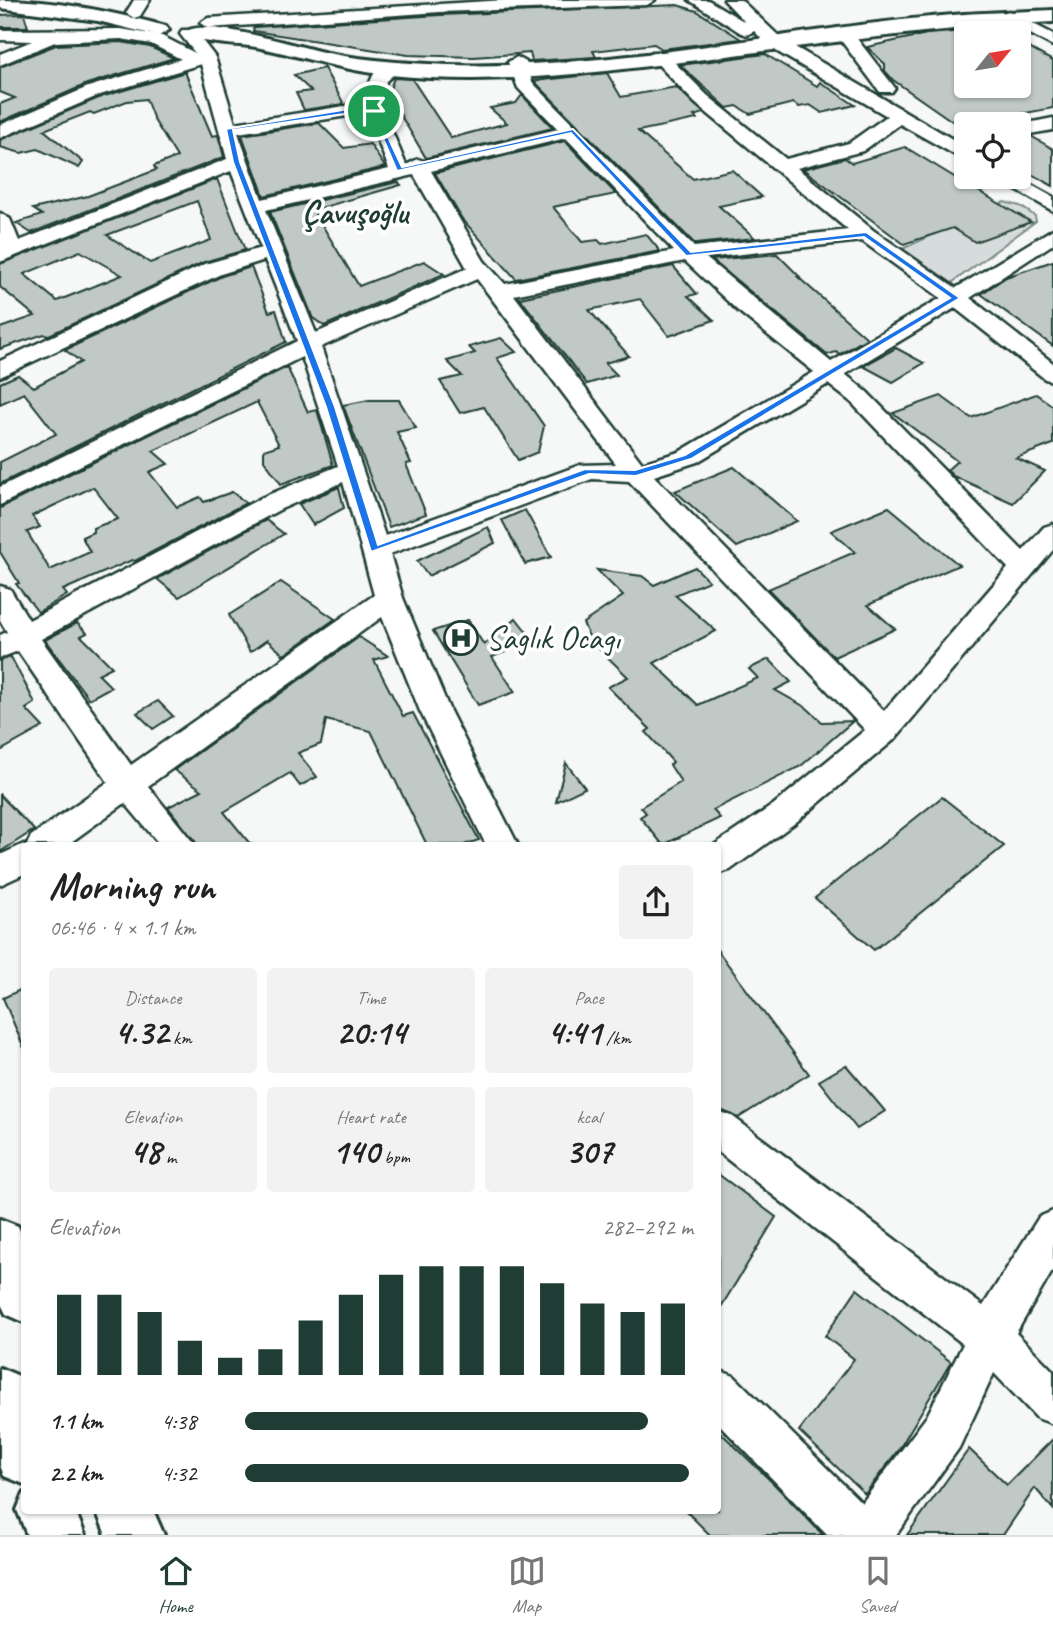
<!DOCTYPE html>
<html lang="en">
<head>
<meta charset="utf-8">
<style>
  body { margin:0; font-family:Caveat,sans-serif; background:#f2f2f2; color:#222; height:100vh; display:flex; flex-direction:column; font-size:26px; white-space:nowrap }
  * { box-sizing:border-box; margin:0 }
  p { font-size:23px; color:#767676 }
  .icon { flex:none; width:38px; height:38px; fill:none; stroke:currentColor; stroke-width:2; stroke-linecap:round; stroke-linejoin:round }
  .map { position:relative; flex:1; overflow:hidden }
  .side { position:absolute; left:21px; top:842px; width:700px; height:672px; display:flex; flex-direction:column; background:#fff; border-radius:7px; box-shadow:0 2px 5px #0004 }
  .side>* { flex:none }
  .needle { width:46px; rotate:60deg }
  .controls { position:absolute; left:954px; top:21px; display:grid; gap:14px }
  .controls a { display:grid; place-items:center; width:77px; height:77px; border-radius:7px; background:#fff; box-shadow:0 2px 5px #0004; font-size:35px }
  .pin { position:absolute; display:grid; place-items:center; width:60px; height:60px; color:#fff; margin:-30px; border:4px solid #fff; border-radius:50%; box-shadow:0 2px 7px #0007 }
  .round { display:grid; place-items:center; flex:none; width:74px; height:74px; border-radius:7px; background:#f2f2f2 }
  .headline { display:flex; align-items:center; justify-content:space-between; height:119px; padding:0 28px }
  h1 { font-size:38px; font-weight:700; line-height:52px }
  .figures { display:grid; grid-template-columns:repeat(3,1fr); gap:10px; height:119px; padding:7px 28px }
  .figures div { display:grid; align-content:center; border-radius:7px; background:#f2f2f2; text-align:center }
  .figures b { font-size:35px; font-weight:700 }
  .figures small { font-size:19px; font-weight:400 }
  .figures p { font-size:19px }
  .chart { height:196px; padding:14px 28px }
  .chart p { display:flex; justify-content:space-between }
  .chart svg { width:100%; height:126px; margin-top:7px; stroke:#1f3d34; stroke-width:6 }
  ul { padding:0 28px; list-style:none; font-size:23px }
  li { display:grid; grid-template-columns:112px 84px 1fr; align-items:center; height:52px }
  li i { height:18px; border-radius:9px; background:#1f3d34 }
  .tab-bar { display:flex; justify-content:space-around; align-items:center; height:98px; border-top:2px solid #e0e0e0; background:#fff; font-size:19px; color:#767676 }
  .tab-bar a { display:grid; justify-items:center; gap:4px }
  .tab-bar .selected { color:#1f3d34 }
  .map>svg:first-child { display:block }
  .green { fill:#d6dcdb; stroke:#7a8c88; stroke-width:2 }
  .building { fill:#c0c9c6; stroke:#1f3d34; stroke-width:2; fill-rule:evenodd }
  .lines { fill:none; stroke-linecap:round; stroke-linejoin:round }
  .minor-casing { stroke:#1f3d34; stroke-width:5 }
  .major-casing { stroke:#1f3d34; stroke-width:6 }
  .highway-casing { stroke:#1f3d34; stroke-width:6 }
  .minor { fill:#fff; fill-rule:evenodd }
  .major { fill:#fff; fill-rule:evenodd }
  .highway { fill:#fff; fill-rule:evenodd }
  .route { fill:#1a73e8; stroke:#fff; stroke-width:2; fill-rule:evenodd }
  .labels { text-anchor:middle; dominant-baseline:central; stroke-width:7; stroke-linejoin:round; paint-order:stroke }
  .far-district-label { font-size:33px; font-weight:bold; fill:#1f3d34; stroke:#fff }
  .poi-label { font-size:33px; fill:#1f3d34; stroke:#fff; text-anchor:start }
</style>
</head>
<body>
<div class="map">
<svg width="1053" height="1535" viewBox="0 0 1053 1535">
  <rect width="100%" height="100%" fill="#f6f7f7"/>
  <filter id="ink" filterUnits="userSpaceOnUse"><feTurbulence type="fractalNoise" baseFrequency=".0143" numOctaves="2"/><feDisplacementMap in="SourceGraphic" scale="14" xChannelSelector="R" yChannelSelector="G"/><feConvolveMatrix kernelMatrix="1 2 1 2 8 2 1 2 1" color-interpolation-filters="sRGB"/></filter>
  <g filter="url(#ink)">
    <path class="green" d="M1004 202 1020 206 1035 216 1036 221 949 285 900 250Z"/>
    <g class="building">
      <path d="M677 5 697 11 741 39 662 49 654 44 593 51 596 57 532 61 530 53 474 57 408 55 253 31 254 27 440 15Z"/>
      <path d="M24 14 28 27H0V15Z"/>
      <path d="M966 31V86H1018V42L1053 61V108L966 124 962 128 893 80 885 71V64L867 47 927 34Z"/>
      <path d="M121 42 150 47 174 58 87 84 0 122V104L15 98 0 92V67L56 45Z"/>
      <path d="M765 54 817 86 820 82 855 105 822 113 810 105 799 107 793 103 750 114 737 106 727 108 680 65Z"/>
      <path d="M324 68 344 104 304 110 296 93 311 91 294 75Z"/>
      <path d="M185 72 212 136 218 135 224 157 31 233 16 223 42 215 33 209 88 196 156 170 154 166 177 157 154 120 146 99 127 101 94 114 90 112 44 130 83 162 79 168 38 149 21 153 0 147V140L101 97Z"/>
      <path d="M607 73 621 97 676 87 704 113 694 116 697 119 638 131 693 179 732 170 762 197 719 206 755 238 695 244 534 81Z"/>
      <path d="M394 78 412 79 451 138 507 123 490 108 516 103 522 95 553 128 426 158 388 94Z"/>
      <path d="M319 123 344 148 370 144 385 167 264 196 242 135Z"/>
      <path d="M1031 136 1053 149V186L1018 167V139Z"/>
      <path d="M565 141 616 194 553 207 582 242 598 240 602 244 646 234 660 251 516 279 462 219 435 173Z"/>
      <path d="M905 147 956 178 1031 222 975 242 953 228 904 244 803 169 845 158 852 163Z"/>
      <path d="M217 179 245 250 204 262 47 336 44 334 0 349V328L35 316 0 287V264ZM197 201 211 240 150 263 107 235ZM80 251 122 275 57 301 24 274Z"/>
      <path d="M398 182 401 185 313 210 359 286 424 261 444 274 324 326 313 318 270 212Z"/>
      <path d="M777 254 800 277H798L867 338 840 354 836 352 827 355 712 260Z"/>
      <path d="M1053 261V346L981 294 1006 277Z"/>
      <path d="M673 266 697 294 688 296 714 320 669 336 640 299 589 310 629 356 605 363 617 375 587 384 520 298Z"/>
      <path d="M251 267 269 312 276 310 286 342 0 484V462L56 434 24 393 0 404V383L18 375 34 387 81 362 65 350 222 276Z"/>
      <path d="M501 338 516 352 497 358 544 426 538 452 518 460 484 407 460 413 440 381 462 376 447 361 475 353 469 347Z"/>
      <path d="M896 348 924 363 893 382 863 366Z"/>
      <path d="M287 367 308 412 317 410 333 465 281 484 264 460V450L279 445 257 402 153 451 168 464 149 472 177 507 200 497 204 502 232 492 246 503 135 561 132 560 63 590 67 595 38 612 16 584 19 583 0 552V508ZM93 487 118 519 93 528V532L82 537 90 552 50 570 27 532 40 527 32 516Z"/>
      <path d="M1036 394 1053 406V444L1016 458 1045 471 1013 503 953 476 947 470 957 461 893 413 941 396 971 418Z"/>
      <path d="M369 400H399L416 428 397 432 411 463 406 464 426 514 389 527 343 405Z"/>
      <path d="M734 467 797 521 737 547 675 491Z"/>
      <path d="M339 487 344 508 313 525 299 504Z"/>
      <path d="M889 507 959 565 868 605 895 629 834 657 768 589 855 552 831 531Z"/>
      <path d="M525 510 551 557 525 564 502 520Z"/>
      <path d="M266 520 284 534 179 597 157 579Z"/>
      <path d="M488 527 495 543 428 576 417 561Z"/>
      <path d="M695 567 709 581 675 595 716 631 654 663 698 705 758 678 749 669 769 659 791 682 775 690 807 708 822 722 853 721 801 766 713 810 720 818 663 845 640 817 646 813 641 807 681 782 670 765 673 762 646 732 650 729 608 687 628 677 591 641 583 623 623 596 597 570 642 576 654 585Z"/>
      <path d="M281 582 335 619 284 655 267 640 250 652 229 615Z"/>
      <path d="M516 618 530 636 520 639 524 645 492 657 515 692 478 705 433 631 468 620 484 645Z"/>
      <path d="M77 623 87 633 81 636 112 667 98 674 111 687 89 699 45 640Z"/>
      <path d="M359 637 388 656 374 660 403 716 413 713 479 840 464 845H427L371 731 326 720 321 744 298 753 317 777 300 786 290 773 224 812 251 845H198L168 807 202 790 174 770Z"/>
      <path d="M11 657 35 703 26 709 43 727 0 751V660Z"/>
      <path d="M158 701 173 716 153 729 137 713Z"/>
      <path d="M566 763 585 788 556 802Z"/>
      <path d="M0 795 34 830 0 852Z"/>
      <path d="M942 797 1004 846 874 950 815 898Z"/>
      <path d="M718 951 809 1074 738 1118 718 1109Z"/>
      <path d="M24 988V1048L3 998Z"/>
      <path d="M846 1065 885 1111 857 1129 819 1081Z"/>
      <path d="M718 1174 776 1217 718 1312Z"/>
      <path d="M857 1289 951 1362 901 1446 865 1494 799 1431 854 1359 825 1336Z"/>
      <path d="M718 1430 775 1485 823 1535H710L685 1510H718Z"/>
      <path d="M1053 1439V1509L1035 1488 1003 1535H907L969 1449 1007 1485Z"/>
    </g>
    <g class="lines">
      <g class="minor-casing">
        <g id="minor">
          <path d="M134 0H150L140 16 134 18 126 13Z"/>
          <path d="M506 0H655L647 5 440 12 208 28 200 23 208 18Z"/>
          <path d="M689 0H708L745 22 724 0H741L783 40 966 147V161L900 124 863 151 797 168 873 230 956 288 1053 229V244L970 298 1053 363V381L1045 379 955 308 845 374 867 392 1023 551 1044 527 1053 524V550L895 739 795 823 730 870 718 874V845H714L773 805 865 730 629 481 592 479 390 554 403 598 450 711 518 845H486L420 711 382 617 148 786 195 845H160L125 803 67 845H27L31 836 108 782 18 651 0 658V635L7 632 0 620V586L10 589 29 620 263 497 338 466 302 357 0 505V487L297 341 265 260 221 274 0 377V361L205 264 261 248 231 171 0 262V213L10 219 19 241 227 159 201 64 100 95 0 138V125L88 87 181 59 151 44 121 39 55 42 0 65V54L32 41 0 40V30L121 29 162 36 195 53 180 34 182 30H194L215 57 235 123 365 103C368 86 373 59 397 65L400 69 386 81 382 107 406 165 418 159 424 161 558 129 518 88 508 62 517 57 526 62 532 82 694 247 848 230 695 103 650 56 652 52H664L707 95 786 159 849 143 887 116 771 48 754 31 747 35 741 33ZM367 113 389 169 262 199 238 133ZM566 138 674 251 505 284 484 261 431 171ZM414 175 467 268 316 333 266 210ZM862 241 941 298 831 362 706 258ZM685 261 737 310 814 372 679 452 642 463 514 295ZM477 279 616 464 580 465 385 536 321 347ZM828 384 851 402 1008 568 884 711 654 476 697 462ZM343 482 374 595 131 765 41 639 281 509Z"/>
          <path d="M1008 11 1053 34V46L1002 19 1000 16Z"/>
          <path d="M845 30 851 31 892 84 895 88 892 92H880L837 35Z"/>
          <path d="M1053 118V130L1018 136V125Z"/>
          <path d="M993 177H1017L1053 197V211Z"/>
          <path d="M24 844V874L0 885V855Z"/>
          <path d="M718 1111 732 1116 983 1306 1039 1217 1053 1211V1270L1016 1333 1053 1371V1424L1037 1418 994 1373 959 1448 896 1535H827L718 1423V1370L734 1376 862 1503 927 1416 963 1344 718 1152Z"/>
        </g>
      </g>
      <g class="major-casing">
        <g id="major">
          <path d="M0 0C57 0 111 12 166 26L169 30 159 36 98 21 0 8Z"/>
          <path d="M1053 10V22C938 28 825 43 712 58 605 72 498 86 390 75 344 71 301 56 256 47 241 44 193 44 185 33 198 15 305 49 328 53 368 61 408 63 448 65 618 70 784 29 953 15 986 12 1020 12 1053 10Z"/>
          <path d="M0 1219 18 1226 24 1240V1322L6 1314 0 1302Z"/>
          <path d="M96 1510H153L164 1535H106Z"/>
        </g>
      </g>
      <g class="highway-casing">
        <g id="highway">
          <path d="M0 1368 19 1376 24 1389V1484L4 1476 0 1465Z"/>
          <path d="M24 1493V1510H75L85 1535H27L17 1510Z"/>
        </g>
      </g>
      <use href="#minor" class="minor"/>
      <use href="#major" class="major"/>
      <use href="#highway" class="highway"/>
    </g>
  </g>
  <path class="route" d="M373 105 402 167 573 129 691 252 866 232 960 298 691 459 636 476 589 474 371 552 326 407 233 162 226 129ZM371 110 397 171 571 133 686 256 864 237 950 298 685 455 635 470 585 469 378 545 335 407 240 162 233 130Z"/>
  <defs>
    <g id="hospital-ring" transform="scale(1.75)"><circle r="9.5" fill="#fff" stroke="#1f3d34" stroke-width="1.5"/><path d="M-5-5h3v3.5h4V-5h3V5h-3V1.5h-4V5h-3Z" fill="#1f3d34"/></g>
  </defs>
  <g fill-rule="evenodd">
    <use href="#hospital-ring" x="461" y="638"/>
  </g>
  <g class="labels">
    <g class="far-district-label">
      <text x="355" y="212">Çavuşoğlu</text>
    </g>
    <g class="poi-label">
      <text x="486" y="638">Saglık Ocagı</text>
    </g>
  </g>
</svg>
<div class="controls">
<a><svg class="needle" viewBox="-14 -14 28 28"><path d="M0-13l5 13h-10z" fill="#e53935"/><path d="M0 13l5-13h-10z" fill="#767676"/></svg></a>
<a><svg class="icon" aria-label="locate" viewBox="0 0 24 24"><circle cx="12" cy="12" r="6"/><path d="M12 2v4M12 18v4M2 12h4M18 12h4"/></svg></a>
</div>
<div class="pin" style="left:374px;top:111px;background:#1e9e55"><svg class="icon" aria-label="arrive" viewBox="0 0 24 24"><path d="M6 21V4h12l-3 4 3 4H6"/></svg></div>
<section class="side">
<div class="headline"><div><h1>Morning run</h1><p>06:46 · 4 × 1.1 km</p></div><a class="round"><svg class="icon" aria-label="share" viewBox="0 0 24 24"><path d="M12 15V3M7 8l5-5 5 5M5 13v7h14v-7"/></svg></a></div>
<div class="figures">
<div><p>Distance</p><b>4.32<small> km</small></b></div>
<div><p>Time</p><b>20:14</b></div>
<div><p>Pace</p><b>4:41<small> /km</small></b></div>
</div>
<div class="figures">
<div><p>Elevation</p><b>48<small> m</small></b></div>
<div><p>Heart rate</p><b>140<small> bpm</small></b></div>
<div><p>kcal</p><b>307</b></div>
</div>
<div class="chart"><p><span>Elevation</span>282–292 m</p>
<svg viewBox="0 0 160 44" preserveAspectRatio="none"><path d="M5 44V16M15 44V16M25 44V22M35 44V32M45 44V38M55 44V35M65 44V25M75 44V16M85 44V9M95 44V6M105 44V6M115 44V6M125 44V12M135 44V19M145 44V22M155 44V19"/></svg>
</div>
<ul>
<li><b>1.1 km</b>4:38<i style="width:90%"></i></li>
<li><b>2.2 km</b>4:32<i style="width:99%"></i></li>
</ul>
</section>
</div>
<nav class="tab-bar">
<a class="selected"><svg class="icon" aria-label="home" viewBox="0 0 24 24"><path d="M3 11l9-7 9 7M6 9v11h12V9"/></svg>Home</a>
<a><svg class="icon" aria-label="map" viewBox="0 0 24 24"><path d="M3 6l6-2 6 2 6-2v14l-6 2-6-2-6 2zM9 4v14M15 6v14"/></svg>Map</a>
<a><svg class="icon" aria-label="saved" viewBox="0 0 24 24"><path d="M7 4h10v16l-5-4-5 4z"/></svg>Saved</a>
</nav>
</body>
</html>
